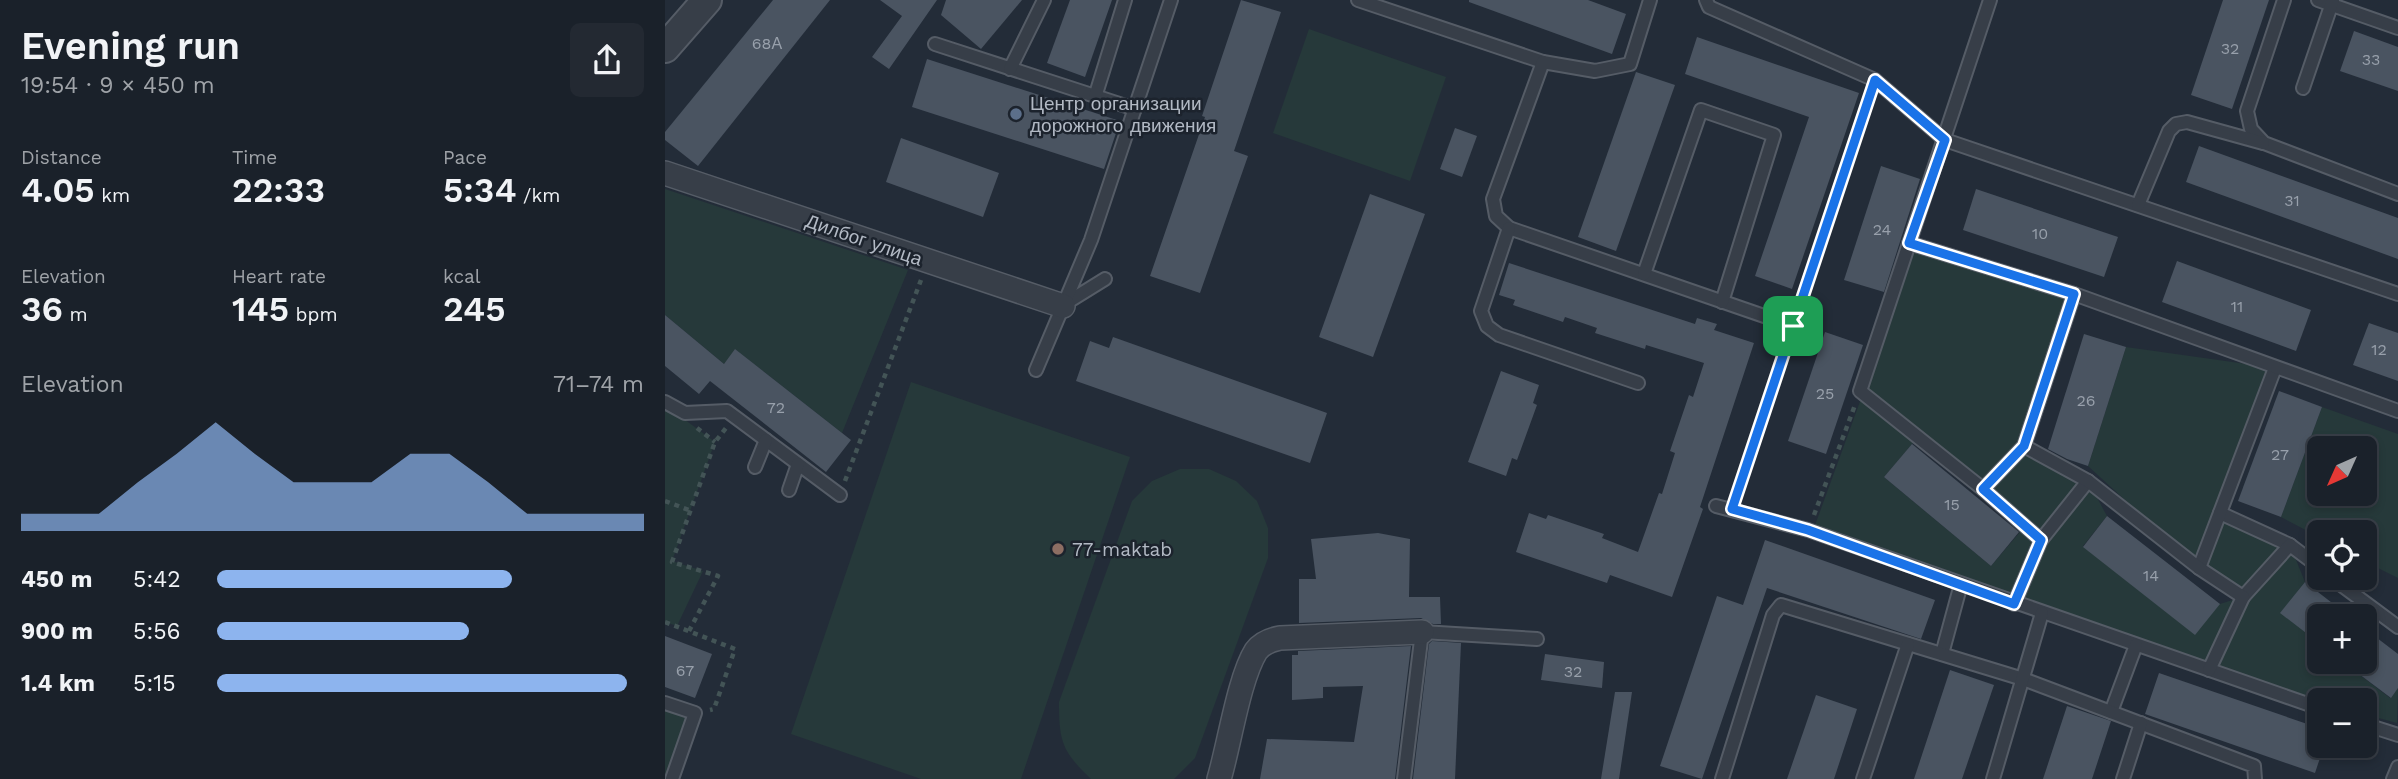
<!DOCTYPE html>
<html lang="en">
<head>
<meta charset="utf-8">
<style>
  body { margin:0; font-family:"Work Sans",sans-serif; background:#232932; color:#f1f3f6; height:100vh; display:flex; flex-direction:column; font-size:26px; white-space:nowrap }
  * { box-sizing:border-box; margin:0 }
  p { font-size:23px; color:#9fa3a8 }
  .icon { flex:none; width:38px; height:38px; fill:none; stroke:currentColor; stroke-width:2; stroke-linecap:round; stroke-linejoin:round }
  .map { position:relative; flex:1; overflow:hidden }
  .panel { display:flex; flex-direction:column; background:#1a212a; width:665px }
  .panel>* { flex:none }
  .needle { width:46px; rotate:225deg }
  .tools { position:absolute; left:1642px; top:436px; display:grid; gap:14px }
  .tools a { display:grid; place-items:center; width:70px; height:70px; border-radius:10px; background:#1a212a; box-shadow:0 4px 10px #0003,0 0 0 2px #383e47; font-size:35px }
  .pin { position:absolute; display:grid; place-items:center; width:60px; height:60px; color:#fff; margin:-30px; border-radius:14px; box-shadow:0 4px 10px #0006 }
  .round { display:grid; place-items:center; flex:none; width:74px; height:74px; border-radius:10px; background:#232932 }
  .headline { display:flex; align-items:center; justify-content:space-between; height:119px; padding:0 21px }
  h1 { font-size:38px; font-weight:600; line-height:52px }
  .stats { display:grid; grid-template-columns:repeat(3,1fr); gap:10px; height:119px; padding:7px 21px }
  .stats div { display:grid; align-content:center }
  .stats b { font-size:35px; font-weight:600 }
  .stats small { font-size:19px; font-weight:400 }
  .stats p { font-size:19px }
  .chart { height:196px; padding:14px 21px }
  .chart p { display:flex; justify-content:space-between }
  .chart svg { width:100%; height:126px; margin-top:7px; fill:#8db4ee; opacity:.7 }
  ul { padding:0 21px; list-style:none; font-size:23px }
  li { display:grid; grid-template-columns:112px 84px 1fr; align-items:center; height:52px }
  li i { height:18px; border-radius:9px; background:#8db4ee }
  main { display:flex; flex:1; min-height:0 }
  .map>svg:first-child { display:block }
  .green { fill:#26393a; fill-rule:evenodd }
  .building { fill:#4a5461 }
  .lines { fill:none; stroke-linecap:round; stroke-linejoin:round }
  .service-casing { stroke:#555c66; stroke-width:16 }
  .minor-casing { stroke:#555c66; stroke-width:26 }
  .tertiary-casing { stroke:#555c66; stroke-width:32 }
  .path { stroke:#435456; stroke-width:4.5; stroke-dasharray:5 5; stroke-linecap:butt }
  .service { stroke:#373e48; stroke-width:12 }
  .minor { stroke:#373e48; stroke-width:23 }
  .tertiary { stroke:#373e48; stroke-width:28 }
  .route-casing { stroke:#fff; stroke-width:14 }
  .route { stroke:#1a73e8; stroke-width:9 }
  .service-dot { fill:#5c6f8a; stroke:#1c232d; stroke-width:2.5 }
  .education-dot { fill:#8d6e63; stroke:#1c232d; stroke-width:2.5 }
  .labels { text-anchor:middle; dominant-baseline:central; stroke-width:5; stroke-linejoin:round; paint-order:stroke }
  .number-label { font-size:16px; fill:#98a0ab }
  .poi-label { font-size:19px; fill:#b2b9c4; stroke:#1c232d; text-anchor:start }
  .street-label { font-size:19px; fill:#b2b9c4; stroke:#1c232d }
</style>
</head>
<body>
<main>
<section class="panel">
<div class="headline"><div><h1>Evening run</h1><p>19:54 · 9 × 450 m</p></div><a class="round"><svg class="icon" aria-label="share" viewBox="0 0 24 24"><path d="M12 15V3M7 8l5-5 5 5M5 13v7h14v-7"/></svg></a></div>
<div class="stats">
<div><p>Distance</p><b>4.05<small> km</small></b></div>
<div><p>Time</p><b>22:33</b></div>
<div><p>Pace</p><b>5:34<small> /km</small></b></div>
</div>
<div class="stats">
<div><p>Elevation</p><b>36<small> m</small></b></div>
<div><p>Heart rate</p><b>145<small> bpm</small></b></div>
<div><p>kcal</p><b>245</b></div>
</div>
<div class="chart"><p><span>Elevation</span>71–74 m</p>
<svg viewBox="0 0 160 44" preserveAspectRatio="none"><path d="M0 44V38L10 38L20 38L30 27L40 17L50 6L60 17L70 27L80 27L90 27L100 17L110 17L120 27L130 38L140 38L150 38L160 38V44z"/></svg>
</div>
<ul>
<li><b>450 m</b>5:42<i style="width:69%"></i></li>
<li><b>900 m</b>5:56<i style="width:59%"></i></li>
<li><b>1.4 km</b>5:15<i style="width:96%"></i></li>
</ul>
</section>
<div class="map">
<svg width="1733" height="779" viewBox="0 0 1733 779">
  <rect width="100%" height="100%" fill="#232c38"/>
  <g class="green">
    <path d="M644 29 781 77 745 181 608 133Z"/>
    <path d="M0 189 243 270 177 433 71 350 59 364 0 315Z"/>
    <path d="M1244 243 1409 294 1360 445 1423 481 1442 516 1418 546 1555 604 1577 597 1534 568 1423 466 1461 347 1610 368 1555 513 1625 545 1640 582 1616 613 1654 643V662H1678L1725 698 1733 688 1732 723 1699 714V700L1654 701 1544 670 1149 528 1197 396 1248 443 1219 477 1326 566 1355 532 1374 539 1199 389Z"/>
    <path d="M246 382 465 457 356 779H256L126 734Z"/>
    <path d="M0 405 50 442 7 561 38 571 12 626 0 622Z"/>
    <path d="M1657 407 1733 434V578L1699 561V532H1654V537L1616 517ZM1654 448H1699V494H1654Z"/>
    <path d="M515 469H544L571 481 592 501 603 528V558L530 758 509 779H426C397 751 394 742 394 702L467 501 487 481Z"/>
    <path d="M0 708 21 716 0 778Z"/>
  </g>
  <g class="building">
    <path d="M108 0H165L33 166 0 140V132Z"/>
    <path d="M215 0H272L224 69 207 57 237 16Z"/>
    <path d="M281 0H357L316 49 276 15Z"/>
    <path d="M405 0H447L420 77 382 63Z"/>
    <path d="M576 0 616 12 569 151 583 156 535 293 485 276 540 117 537 116Z"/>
    <path d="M804 0H923L961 14 947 54 804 2Z"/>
    <path d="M1558 0H1604L1567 109 1526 95Z"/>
    <path d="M1689 31 1733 47V91L1675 71Z"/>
    <path d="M1032 37 1194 93 1127 289 1090 276 1144 117 1020 74Z"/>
    <path d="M262 59 455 121 439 169 247 107Z"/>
    <path d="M971 72 1010 85 951 251 913 237Z"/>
    <path d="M790 128 812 136 797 177 775 169Z"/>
    <path d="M236 138 334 173 318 217 221 182Z"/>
    <path d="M1534 146 1733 218V259L1521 182Z"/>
    <path d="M1216 166 1255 179 1219 292 1179 280Z"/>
    <path d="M1311 189 1453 237 1439 277 1298 230Z"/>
    <path d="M705 194 760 214 708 357 654 337Z"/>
    <path d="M1512 261 1646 310 1631 351 1497 302Z"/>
    <path d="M844 263 1030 324 1032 318 1052 324 1049 330 1089 343 1035 507 1038 509 1007 597 945 575 942 583 851 552 864 513 881 519 883 515 939 534 937 538 973 552 994 493 997 494 1010 453 1005 451 1024 395 1028 397 1039 363 981 345 980 349 930 333 932 328 900 317 898 322 848 305 850 300 834 295Z"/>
    <path d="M0 315 59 364 70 349 186 440 161 472 45 381 34 394 0 366Z"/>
    <path d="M1704 323 1733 333V381L1688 365Z"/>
    <path d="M1160 332 1198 345 1161 454 1123 441Z"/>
    <path d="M1419 334 1461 347 1423 466 1402 459 1383 449Z"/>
    <path d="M448 337 662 413 645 463 411 381 425 341 444 348Z"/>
    <path d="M836 371 874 385 868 403 872 405 852 460 847 458 841 476 803 462Z"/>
    <path d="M1614 391 1657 407 1616 517 1573 501Z"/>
    <path d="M1247 444 1354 532 1326 566 1219 477Z"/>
    <path d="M1442 516 1555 604 1530 635 1418 547Z"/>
    <path d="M713 533 745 539 744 597H775L776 624H768L756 618 634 623V579H651L646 539Z"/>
    <path d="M1100 540 1270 600 1256 639 1102 588 1037 779 995 766 1052 596 1078 605Z"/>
    <path d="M1640 582 1684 616H1654V643L1615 613Z"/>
    <path d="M1699 628 1733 654V688L1726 698 1678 662H1699Z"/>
    <path d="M0 636 47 654 30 698 0 687Z"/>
    <path d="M767 641 796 643 790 779H748L764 644Z"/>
    <path d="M746 646 730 779H595L602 739 689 742 698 686 658 687V698L627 700V655H633V651Z"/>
    <path d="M880 654 939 662 937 688 876 680Z"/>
    <path d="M1285 670 1329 685 1297 779H1249Z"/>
    <path d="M1494 673 1654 728V746H1659L1650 773 1480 714Z"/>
    <path d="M950 692H967L954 779H936Z"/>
    <path d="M1151 695 1192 709 1169 779H1122Z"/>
    <path d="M1402 706 1446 721 1427 779H1378Z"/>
  </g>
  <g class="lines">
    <g class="service-casing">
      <g id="service">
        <path d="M693 0 878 62"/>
        <path d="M985 0 965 64 930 71 878 62 828 199 831 216 844 228 1128 326"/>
        <path d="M1041 0 1044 7 1210 80 1280 140 1733 294"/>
        <path d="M1325 0 1195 391 1318 489 1376 540 1349 604"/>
        <path d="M1619 0 1582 111 1586 129 1599 143 1733 194"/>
        <path d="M1653 0 1733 28"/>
        <path d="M270 44 470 109"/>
        <path d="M345 69 379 0"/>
        <path d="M1638 88 1668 0"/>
        <path d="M430 97 460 0"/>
        <path d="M1473 205 1504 131 1511 124 1522 122 1598 143"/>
        <path d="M844 228 816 311 822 326 834 335 973 383"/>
        <path d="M1244 243 1409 294"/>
        <path d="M979 274 1036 110 1109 135 1057 302"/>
        <path d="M398 305 440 279"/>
        <path d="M371 370 426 240 506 0"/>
        <path d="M0 402 20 413 62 411 175 495"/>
        <path d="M90 467 101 440"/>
        <path d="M1318 489 1359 446"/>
        <path d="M124 490 133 464"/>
        <path d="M1051 506 1143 530 1654 708"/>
        <path d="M1555 513 1625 545"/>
        <path d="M1376 540 1423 481"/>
        <path d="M1534 568 1610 368"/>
        <path d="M1667 578 1733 627"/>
        <path d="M1578 597 1625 545 1654 567"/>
        <path d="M1277 654 1296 584"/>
        <path d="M1544 670 1578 597 1534 568 1423 481 1359 446 1409 294 1733 411"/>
        <path d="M0 703 30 713 7 779"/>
        <path d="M1446 712 1471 645"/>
        <path d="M1699 724 1733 735"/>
        <path d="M739 779 757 632 872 639"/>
        <path d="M1057 779 1108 615 1116 605 1358 679 1589 766 1590 779"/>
        <path d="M1198 779 1243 644"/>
        <path d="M1328 779 1377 613"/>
        <path d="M1458 779 1476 723"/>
        <path d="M1728 779 1733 767"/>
      </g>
    </g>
    <g class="minor-casing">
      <g id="minor">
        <path d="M0 173 398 306"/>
        <path d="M554 779C564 746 574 678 591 651 597 643 605 640 615 638L757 632"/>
      </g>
    </g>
    <g class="tertiary-casing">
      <path id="tertiary" d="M0 48 42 0"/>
    </g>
    <g class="path">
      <path d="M1132 313 1205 95"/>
      <path d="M32 428 50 442"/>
      <path d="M180 481 256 280"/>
      <path d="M1071 495 1123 341"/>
      <path d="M0 501 24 510"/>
      <path d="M1149 515 1190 405"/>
      <path d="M0 622 70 649 49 709 45 710"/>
      <path d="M24 631 53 576 7 562 50 442 61 428"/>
    </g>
    <use href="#service" class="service"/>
    <use href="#minor" class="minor"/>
    <use href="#tertiary" class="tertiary"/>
  </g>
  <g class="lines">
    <g class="route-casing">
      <path id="route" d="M1210 80 1280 140 1244 243 1409 294 1359 446 1318 489 1376 540 1349 604 1143 530 1067 509Z"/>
    </g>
    <use href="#route" class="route"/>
  </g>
  <circle class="service-dot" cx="351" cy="114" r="7"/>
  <circle class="education-dot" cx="393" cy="549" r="7"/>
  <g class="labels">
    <g class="number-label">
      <text x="102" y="43">68А</text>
      <text x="1565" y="48">32</text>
      <text x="1706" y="59">33</text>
      <text x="1627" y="200">31</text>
      <text x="1217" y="229">24</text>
      <text x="1375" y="233">10</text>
      <text x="1572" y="306">11</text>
      <text x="1714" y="349">12</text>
      <text x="1160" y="393">25</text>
      <text x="1421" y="400">26</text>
      <text x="111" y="407">72</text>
      <text x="1615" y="454">27</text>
      <text x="1287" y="504">15</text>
      <text x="1486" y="575">14</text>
      <text x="20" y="670">67</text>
      <text x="908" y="671">32</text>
    </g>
    <g class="poi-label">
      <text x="365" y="103">Центр организации<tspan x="365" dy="22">дорожного движения</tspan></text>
      <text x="407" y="549">77-maktab</text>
    </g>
    <g class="street-label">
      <text transform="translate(199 240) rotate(19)">Дилбог улица</text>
    </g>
  </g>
</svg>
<div class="tools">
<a><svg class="needle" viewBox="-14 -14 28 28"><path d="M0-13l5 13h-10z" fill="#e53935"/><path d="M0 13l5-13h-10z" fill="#9fa3a8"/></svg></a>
<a><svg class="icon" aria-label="locate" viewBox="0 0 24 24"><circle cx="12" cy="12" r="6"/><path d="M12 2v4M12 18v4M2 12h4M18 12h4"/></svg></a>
<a>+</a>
<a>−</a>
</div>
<div class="pin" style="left:1128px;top:326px;background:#1e9e55"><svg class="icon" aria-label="arrive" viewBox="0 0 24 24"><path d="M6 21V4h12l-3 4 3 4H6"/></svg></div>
</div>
</main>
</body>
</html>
